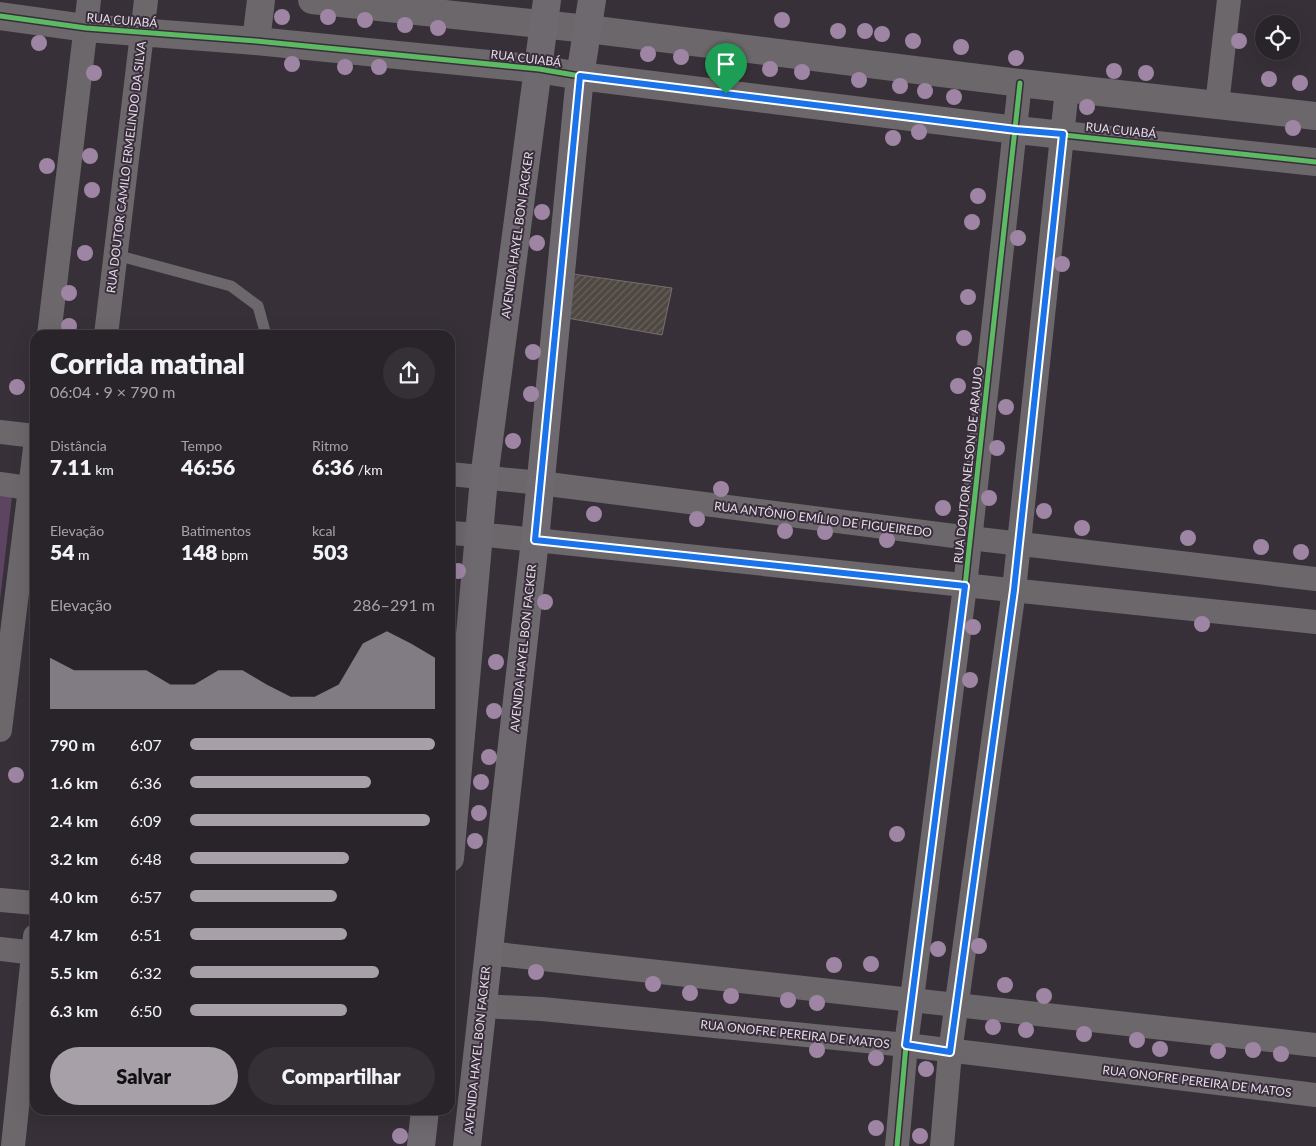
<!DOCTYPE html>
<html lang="pt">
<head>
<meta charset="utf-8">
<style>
  body { margin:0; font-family:Lato,sans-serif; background:#353036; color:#f1f3f6; height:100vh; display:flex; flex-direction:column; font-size:19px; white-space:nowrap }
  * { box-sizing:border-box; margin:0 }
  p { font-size:16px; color:#a5a4a8 }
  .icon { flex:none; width:28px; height:28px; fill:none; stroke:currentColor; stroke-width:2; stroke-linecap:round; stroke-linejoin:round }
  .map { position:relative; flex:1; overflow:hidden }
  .panel { position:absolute; left:30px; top:330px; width:425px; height:785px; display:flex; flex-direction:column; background:#29242a; border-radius:15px; box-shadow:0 5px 20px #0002,0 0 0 1px #454147 }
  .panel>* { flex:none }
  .fabs { position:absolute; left:1255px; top:15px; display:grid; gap:10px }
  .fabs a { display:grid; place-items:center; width:45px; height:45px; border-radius:50%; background:#29242a; box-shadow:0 5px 20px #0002,0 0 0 1px #454147; font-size:25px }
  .pin { position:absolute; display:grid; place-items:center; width:42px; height:42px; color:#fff; margin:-51px -21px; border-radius:50% 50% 50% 0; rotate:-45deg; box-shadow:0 0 5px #0007 }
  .pin .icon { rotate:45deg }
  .round { display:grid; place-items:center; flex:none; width:52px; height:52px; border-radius:26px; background:#353036 }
  .head { display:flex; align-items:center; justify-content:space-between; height:85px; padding:0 20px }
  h1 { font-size:28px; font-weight:800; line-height:38px }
  .stats { display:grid; grid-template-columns:repeat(3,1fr); gap:8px; height:85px; padding:5px 20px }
  .stats div { display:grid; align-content:center }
  .stats b { font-size:21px; font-weight:800 }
  .stats small { font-size:14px; font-weight:400 }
  .stats p { font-size:14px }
  .chart { height:140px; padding:10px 20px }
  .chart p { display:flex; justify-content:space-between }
  .chart svg { width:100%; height:90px; margin-top:5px; fill:#a7a0a9; opacity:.7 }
  .button { display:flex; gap:10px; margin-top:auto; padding:10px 20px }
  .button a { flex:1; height:58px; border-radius:30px; background:#a7a0a9; color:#111; font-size:20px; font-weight:800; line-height:58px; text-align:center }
  .button a+a { background:#353036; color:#f1f3f6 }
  ul { padding:0 20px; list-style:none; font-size:16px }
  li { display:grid; grid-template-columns:80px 60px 1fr; align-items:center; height:38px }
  li i { height:12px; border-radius:6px; background:#a7a0a9 }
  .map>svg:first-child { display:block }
  .park { fill:#5d4562 }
  .building { fill:url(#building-hatch); stroke:#746f6e }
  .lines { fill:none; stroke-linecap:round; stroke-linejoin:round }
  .service { stroke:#6b676b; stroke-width:11 }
  .minor { stroke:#6b676b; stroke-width:24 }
  .tertiary { stroke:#6b676b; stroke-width:28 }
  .secondary { stroke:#6e696f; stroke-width:28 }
  .cycleway-casing { stroke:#392d3c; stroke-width:8 }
  .cycleway { stroke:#5cba63; stroke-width:5 }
  .tree { fill:#9e85a4 }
  .route-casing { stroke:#fff; stroke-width:10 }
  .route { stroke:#1a73e8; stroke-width:6 }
  .labels { text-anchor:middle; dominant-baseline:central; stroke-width:4; stroke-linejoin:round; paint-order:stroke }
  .street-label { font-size:12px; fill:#e4dce6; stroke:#392d3c }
</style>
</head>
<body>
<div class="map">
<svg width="1316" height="1146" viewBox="0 0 1316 1146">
  <defs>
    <pattern id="building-hatch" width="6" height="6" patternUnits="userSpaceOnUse" patternTransform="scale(1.25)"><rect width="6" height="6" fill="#4f4842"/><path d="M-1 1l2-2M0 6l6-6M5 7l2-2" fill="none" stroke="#68625d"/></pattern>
  </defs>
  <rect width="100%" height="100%" fill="#373038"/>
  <path class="park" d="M0 494 12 496 0 600Z"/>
  <path class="building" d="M573 274 672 288 662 335 567 318Z"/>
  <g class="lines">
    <path class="service" d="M116 255 231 286 258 306 266 335"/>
    <g class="minor">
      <path d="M1217 105 1229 0"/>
      <path d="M49 335 89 0"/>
      <path d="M106 335 146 0"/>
      <path d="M0 432 35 436"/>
      <path d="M450 474 540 483 970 538 1316 579"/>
      <path d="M0 484 35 489"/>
      <path d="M450 533 497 536 1316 622"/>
      <path d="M0 730 35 448"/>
      <path d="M0 900 35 903"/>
      <path d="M0 949 35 953"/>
      <path d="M488 953 1316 1045"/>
      <path d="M482 1006 542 1009 906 1045 1316 1095"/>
      <path d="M13 1146 35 936"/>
      <path d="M897 1146 906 1045 965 586 1020 83"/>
      <path d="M942 1146 950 1052 1014 590 1067 89"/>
    </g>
    <g class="tertiary">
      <path d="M312 0 588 29 1020 83 1316 116"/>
      <path d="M0 16 86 28 256 41 539 69 580 76 1016 130 1316 162"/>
      <path d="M256 41 261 0"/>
    </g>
    <g class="secondary">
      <path d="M450 858 484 478 547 0"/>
      <path d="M421 1146 425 1110"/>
      <path d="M467 1146 535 540 580 76 592 0"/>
    </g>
    <g class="cycleway-casing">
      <g id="cycleway">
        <path d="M0 16 86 28 256 41 539 69 580 76 1016 130 1316 162"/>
        <path d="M897 1146 906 1045 965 586 1020 83"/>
      </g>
    </g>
    <use href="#cycleway" class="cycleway"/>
  </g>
  <g class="tree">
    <circle cx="282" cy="17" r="8"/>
    <circle cx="328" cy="17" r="8"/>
    <circle cx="365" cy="20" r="8"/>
    <circle cx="782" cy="20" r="8"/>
    <circle cx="405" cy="25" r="8"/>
    <circle cx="438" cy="28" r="8"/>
    <circle cx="838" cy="31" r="8"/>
    <circle cx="865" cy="31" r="8"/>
    <circle cx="882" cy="34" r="8"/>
    <circle cx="913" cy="41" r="8"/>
    <circle cx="1239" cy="41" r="8"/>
    <circle cx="39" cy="43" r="8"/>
    <circle cx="961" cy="47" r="8"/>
    <circle cx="648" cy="54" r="8"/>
    <circle cx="681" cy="57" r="8"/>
    <circle cx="1016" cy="58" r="8"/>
    <circle cx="719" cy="61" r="8"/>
    <circle cx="292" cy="64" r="8"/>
    <circle cx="738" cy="66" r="8"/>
    <circle cx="345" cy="67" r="8"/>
    <circle cx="379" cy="67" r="8"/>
    <circle cx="770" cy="69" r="8"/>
    <circle cx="1114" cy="71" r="8"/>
    <circle cx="802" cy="72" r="8"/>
    <circle cx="94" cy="73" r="8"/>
    <circle cx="1146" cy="73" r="8"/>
    <circle cx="1269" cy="79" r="8"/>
    <circle cx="859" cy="80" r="8"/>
    <circle cx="1300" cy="83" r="8"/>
    <circle cx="900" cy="86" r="8"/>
    <circle cx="925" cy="91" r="8"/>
    <circle cx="954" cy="97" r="8"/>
    <circle cx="1087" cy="107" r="8"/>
    <circle cx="1293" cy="128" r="8"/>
    <circle cx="919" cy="132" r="8"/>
    <circle cx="893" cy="138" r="8"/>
    <circle cx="90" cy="156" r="8"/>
    <circle cx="47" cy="166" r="8"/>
    <circle cx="92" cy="190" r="8"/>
    <circle cx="978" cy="196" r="8"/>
    <circle cx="542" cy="212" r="8"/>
    <circle cx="972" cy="222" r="8"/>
    <circle cx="1018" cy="238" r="8"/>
    <circle cx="537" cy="243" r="8"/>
    <circle cx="85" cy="253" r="8"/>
    <circle cx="1062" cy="264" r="8"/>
    <circle cx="69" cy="293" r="8"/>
    <circle cx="968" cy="297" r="8"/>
    <circle cx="69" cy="326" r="8"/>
    <circle cx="964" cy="338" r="8"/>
    <circle cx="533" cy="352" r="8"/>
    <circle cx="958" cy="386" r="8"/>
    <circle cx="17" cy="387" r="8"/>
    <circle cx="531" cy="394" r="8"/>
    <circle cx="1006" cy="407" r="8"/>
    <circle cx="513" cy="441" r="8"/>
    <circle cx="997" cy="448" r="8"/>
    <circle cx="721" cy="489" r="8"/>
    <circle cx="989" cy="498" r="8"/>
    <circle cx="943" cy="508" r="8"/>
    <circle cx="1044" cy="511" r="8"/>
    <circle cx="594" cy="514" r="8"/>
    <circle cx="697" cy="519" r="8"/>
    <circle cx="1082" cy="528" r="8"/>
    <circle cx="785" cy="531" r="8"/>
    <circle cx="825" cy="532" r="8"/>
    <circle cx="1188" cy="538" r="8"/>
    <circle cx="887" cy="540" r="8"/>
    <circle cx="1261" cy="547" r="8"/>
    <circle cx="1301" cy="552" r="8"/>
    <circle cx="458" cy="571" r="8"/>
    <circle cx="545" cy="602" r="8"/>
    <circle cx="1202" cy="624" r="8"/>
    <circle cx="973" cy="627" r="8"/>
    <circle cx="496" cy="662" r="8"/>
    <circle cx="970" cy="680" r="8"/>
    <circle cx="494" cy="711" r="8"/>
    <circle cx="489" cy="757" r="8"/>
    <circle cx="16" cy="775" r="8"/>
    <circle cx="481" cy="782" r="8"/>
    <circle cx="479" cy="813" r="8"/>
    <circle cx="897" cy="834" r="8"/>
    <circle cx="475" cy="841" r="8"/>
    <circle cx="979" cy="946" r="8"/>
    <circle cx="938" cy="949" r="8"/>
    <circle cx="871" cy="964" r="8"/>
    <circle cx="834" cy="965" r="8"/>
    <circle cx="536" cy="972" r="8"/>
    <circle cx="653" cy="984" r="8"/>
    <circle cx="1005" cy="985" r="8"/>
    <circle cx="690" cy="993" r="8"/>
    <circle cx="731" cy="996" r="8"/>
    <circle cx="1044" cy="996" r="8"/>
    <circle cx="788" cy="1000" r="8"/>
    <circle cx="817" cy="1003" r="8"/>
    <circle cx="993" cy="1027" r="8"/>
    <circle cx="1026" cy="1030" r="8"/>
    <circle cx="1084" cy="1034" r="8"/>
    <circle cx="1137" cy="1040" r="8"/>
    <circle cx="1160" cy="1049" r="8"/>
    <circle cx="817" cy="1050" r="8"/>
    <circle cx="1253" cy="1050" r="8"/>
    <circle cx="1218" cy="1051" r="8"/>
    <circle cx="1281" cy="1054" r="8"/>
    <circle cx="876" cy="1058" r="8"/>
    <circle cx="926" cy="1069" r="8"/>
    <circle cx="876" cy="1128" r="8"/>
    <circle cx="400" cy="1136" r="8"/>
    <circle cx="920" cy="1136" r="8"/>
  </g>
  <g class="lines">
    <g class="route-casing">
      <path id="route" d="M580 76 1016 130 1063 134 1014 590 950 1052 906 1045 965 586 535 540Z"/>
    </g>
    <use href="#route" class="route"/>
  </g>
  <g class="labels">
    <g class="street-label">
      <text transform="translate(122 20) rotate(5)">RUA CUIABÁ</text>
      <text transform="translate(526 58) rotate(7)">RUA CUIABÁ</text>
      <text transform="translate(1121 130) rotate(6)">RUA CUIABÁ</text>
      <text transform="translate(126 167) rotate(-83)">RUA DOUTOR CAMILO ERMELINDO DA SILVA</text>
      <text transform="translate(517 235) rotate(-82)">AVENIDA HAYEL BON FACKER</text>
      <text transform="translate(968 465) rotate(-84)">RUA DOUTOR NELSON DE ARAUJO</text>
      <text transform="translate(823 519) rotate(7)">RUA ANTÔNIO EMÍLIO DE FIGUEIREDO</text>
      <text transform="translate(523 648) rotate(-84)">AVENIDA HAYEL BON FACKER</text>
      <text transform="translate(795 1034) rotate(6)">RUA ONOFRE PEREIRA DE MATOS</text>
      <text transform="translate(477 1050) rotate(-84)">AVENIDA HAYEL BON FACKER</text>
      <text transform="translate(1197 1081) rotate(7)">RUA ONOFRE PEREIRA DE MATOS</text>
    </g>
  </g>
</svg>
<div class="fabs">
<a><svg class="icon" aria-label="locate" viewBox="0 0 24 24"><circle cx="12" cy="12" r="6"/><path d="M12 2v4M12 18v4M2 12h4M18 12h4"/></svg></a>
</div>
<div class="pin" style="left:726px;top:94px;background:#1e9e55"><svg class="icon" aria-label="arrive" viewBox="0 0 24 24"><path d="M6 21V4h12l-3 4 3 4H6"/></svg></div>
<section class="panel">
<div class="head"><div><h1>Corrida matinal</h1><p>06:04 · 9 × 790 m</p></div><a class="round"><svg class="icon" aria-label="share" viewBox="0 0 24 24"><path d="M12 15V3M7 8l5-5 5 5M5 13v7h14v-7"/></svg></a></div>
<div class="stats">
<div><p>Distância</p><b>7.11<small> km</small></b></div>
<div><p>Tempo</p><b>46:56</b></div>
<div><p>Ritmo</p><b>6:36<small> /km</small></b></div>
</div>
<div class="stats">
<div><p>Elevação</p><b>54<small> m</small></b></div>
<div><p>Batimentos</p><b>148<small> bpm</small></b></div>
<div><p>kcal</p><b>503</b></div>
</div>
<div class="chart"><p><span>Elevação</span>286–291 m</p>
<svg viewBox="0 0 160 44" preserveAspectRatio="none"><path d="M0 44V19L10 25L20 25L30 25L40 25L50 32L60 32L70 25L80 25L90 32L100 38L110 38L120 32L130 12L140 6L150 12L160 19V44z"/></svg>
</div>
<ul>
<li><b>790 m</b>6:07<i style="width:100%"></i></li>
<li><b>1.6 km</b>6:36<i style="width:74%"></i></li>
<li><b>2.4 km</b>6:09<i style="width:98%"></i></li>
<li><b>3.2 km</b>6:48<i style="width:65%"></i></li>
<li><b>4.0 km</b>6:57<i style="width:60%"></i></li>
<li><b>4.7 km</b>6:51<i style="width:64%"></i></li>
<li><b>5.5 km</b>6:32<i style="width:77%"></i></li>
<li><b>6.3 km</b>6:50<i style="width:64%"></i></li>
</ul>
<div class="button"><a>Salvar</a><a>Compartilhar</a></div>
</section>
</div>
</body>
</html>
